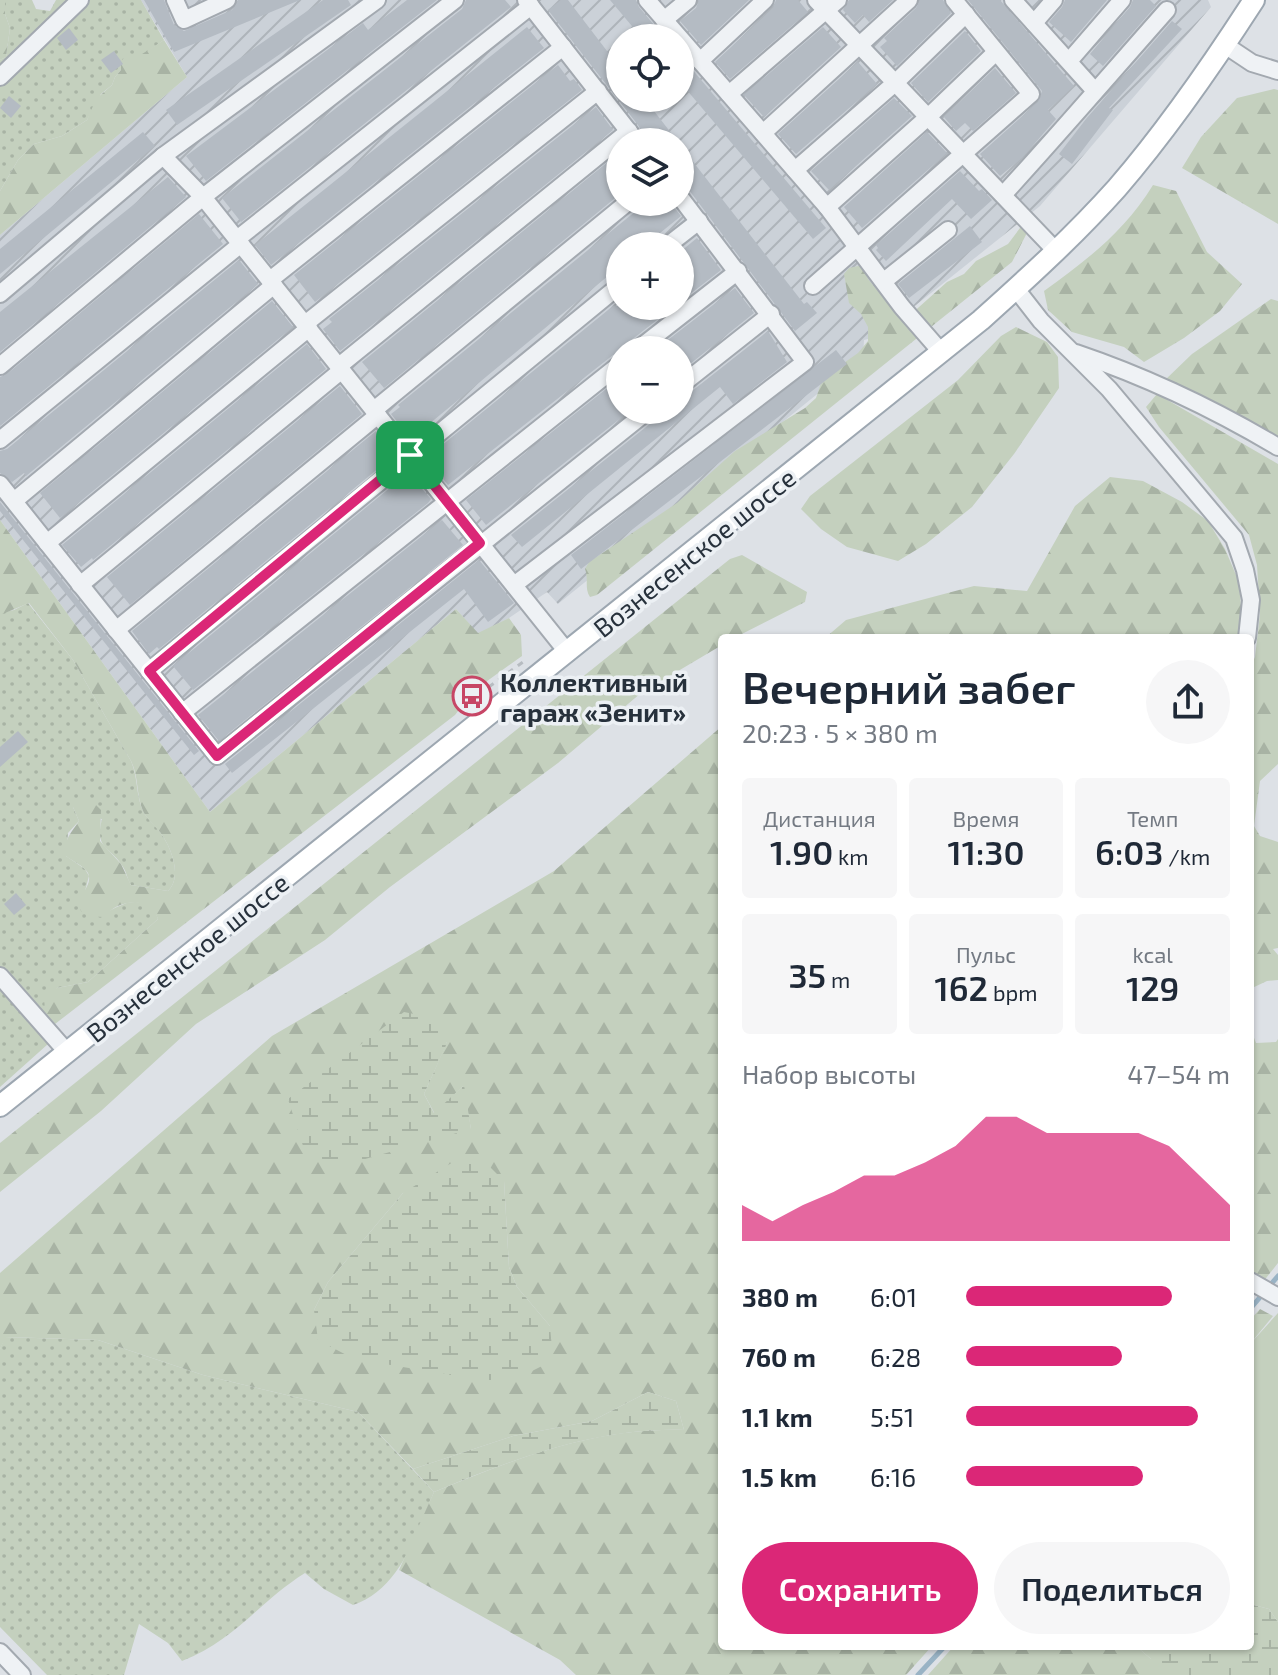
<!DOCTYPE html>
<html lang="ru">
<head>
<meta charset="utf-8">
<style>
  body { margin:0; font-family:"Exo 2",sans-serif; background:#f6f6f7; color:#1f2937; height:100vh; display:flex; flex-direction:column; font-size:30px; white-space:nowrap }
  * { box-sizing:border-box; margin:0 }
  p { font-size:26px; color:#747a83 }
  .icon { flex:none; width:44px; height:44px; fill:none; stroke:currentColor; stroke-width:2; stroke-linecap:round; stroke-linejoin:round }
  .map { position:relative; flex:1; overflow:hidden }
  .sheet { position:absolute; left:718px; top:634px; width:536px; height:1016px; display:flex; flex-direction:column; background:#fff; border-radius:8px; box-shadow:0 2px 6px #0004 }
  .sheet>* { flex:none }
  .tools { position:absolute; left:606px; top:24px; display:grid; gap:16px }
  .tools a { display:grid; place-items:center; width:88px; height:88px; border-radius:50%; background:#fff; box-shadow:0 2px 6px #0004; font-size:40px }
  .pin { position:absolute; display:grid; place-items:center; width:68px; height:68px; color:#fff; margin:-34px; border-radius:16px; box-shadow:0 4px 12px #0006 }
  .round { display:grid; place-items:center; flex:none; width:84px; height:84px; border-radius:42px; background:#f6f6f7 }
  .summary { display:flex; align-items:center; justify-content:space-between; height:136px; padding:0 24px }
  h1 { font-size:44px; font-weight:600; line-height:60px }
  .metrics { display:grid; grid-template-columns:repeat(3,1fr); gap:12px; height:136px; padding:8px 24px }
  .metrics div { display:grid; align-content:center; border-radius:8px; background:#f6f6f7; text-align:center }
  .metrics b { font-size:34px; font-weight:600 }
  .metrics small { font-size:22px; font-weight:400 }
  .metrics p { font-size:22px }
  .chart { height:224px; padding:16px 24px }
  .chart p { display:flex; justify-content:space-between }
  .chart svg { width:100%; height:144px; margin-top:8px; fill:#db2777; opacity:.7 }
  .button { display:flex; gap:16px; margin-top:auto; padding:16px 24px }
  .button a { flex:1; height:92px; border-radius:48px; background:#db2777; color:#fff; font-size:32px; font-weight:600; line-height:92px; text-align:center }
  .button a+a { background:#f6f6f7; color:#1f2937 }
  ul { padding:0 24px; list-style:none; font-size:26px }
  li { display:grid; grid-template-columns:128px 96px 1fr; align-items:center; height:60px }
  li i { height:20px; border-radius:10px; background:#db2777 }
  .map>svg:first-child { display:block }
  .industrial { fill:url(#industrial-furrows); fill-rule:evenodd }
  .grass { fill:url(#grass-dots) }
  .forest { fill:url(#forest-firs); fill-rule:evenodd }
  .wetland { fill:url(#wetland-marsh) }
  .pitch { fill:#c4d0be }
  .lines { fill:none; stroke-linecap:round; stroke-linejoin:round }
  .stream { stroke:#99b3c5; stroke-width:5 }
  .building { fill:#b4bbc3 }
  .minor-casing { stroke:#a3a9b0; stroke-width:20 }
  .major-casing { stroke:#9da7b1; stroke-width:24 }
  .path { stroke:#b7bcc1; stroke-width:3; stroke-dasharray:6 6; stroke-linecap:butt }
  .minor { stroke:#eff2f5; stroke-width:16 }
  .major { stroke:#fff; stroke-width:20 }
  .route-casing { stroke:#fff; stroke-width:16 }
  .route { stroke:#db2777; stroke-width:10 }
  .labels { text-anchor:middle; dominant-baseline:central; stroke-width:7; stroke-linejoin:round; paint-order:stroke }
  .street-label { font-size:26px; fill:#27313c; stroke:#ecf0f4 }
  .poi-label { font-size:26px; font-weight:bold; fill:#27313c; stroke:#ecf0f4; text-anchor:start }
</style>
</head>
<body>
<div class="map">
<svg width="1278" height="1675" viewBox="0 0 1278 1675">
  <defs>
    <pattern id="industrial-furrows" width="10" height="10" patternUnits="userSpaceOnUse" patternTransform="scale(2)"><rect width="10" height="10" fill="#cbd1d8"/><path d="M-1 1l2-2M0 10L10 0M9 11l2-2" fill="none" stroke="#aeb4ba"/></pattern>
    <pattern id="grass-dots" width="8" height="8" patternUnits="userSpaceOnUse" patternTransform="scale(2)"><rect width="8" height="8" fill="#c4d0be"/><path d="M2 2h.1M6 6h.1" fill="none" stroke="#a8b3a4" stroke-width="1.8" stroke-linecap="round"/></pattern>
    <pattern id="forest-firs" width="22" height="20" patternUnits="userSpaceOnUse" patternTransform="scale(2)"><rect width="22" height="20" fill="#c4d0be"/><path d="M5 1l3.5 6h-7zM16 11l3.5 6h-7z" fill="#a8b3a4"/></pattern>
    <pattern id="wetland-marsh" width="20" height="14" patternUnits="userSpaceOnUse" patternTransform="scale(2)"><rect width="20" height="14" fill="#c4d0be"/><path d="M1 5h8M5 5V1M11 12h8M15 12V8" fill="none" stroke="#a8b3a4"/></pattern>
  </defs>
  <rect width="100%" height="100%" fill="#dde1e6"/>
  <path class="industrial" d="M141 0H1208L1211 7 1040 206 876 337 864 340 863 357 558 604 547 592 509 618 478 634 456 609 210 812 0 520V235L187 77ZM620 38H680V98H620ZM620 142H680V202H620ZM620 246H680V306H620ZM620 350H680V410H620Z"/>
  <g class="grass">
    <path d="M5 0H32L36 9 50 11 56 0H141L164 40 121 70 115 77 112 85 101 94 87 120 62 136 34 144 18 160 0 191V60L6 57 10 28 5 14Z"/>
    <path d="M28 603 73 660 131 761C138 777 136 796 143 811 147 819 155 825 160 832 171 847 183 876 168 891L131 885C127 879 127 873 123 867 110 845 94 850 102 819L73 807 79 821 68 833 66 856 85 869 89 876 85 891 109 911C126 902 132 899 153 905L158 919 88 982 57 988 45 1011 50 1018 40 1027 47 1036 48 1044 0 1087V613L14 610Z"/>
    <path d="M5 1337 98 1340 203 1375 358 1412 434 1492C416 1533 401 1589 353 1605L324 1589 305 1573C260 1601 234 1641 182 1661L168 1643 139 1624 124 1675H47L0 1627V1349Z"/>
  </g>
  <g class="forest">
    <path d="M0 0H5V14L10 28 6 57 0 60Z"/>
    <path d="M164 40 187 77 0 235V191L18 160 34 144 62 136 87 120 96 99 112 85 115 77 121 70V62L125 56H139Z"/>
    <path d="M1274 89 1278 90V224L1182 168 1201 137 1237 98Z"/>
    <path d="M1153 185 1176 191 1207 252 1242 284 1220 311 1184 338 1144 362 1124 347 1072 332 1048 310 1044 291C1088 259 1124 232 1153 185Z"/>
    <path d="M1023 224 1029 229 1012 262 597 595 590 597C584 588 589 579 585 569L589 562 677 503 735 451 805 408 816 398 821 383 831 372 858 353 868 341V327L861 314 849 303 844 274 849 268 863 265 868 279 893 309 909 316 947 282 964 274 976 261 1008 244Z"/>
    <path d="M1271 299 1278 301V440L1164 381 1192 354Z"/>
    <path d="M1016 327 1047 342 1058 357 1059 388 1014 454 972 507 926 544 898 561 847 547 821 529 801 509 810 496 958 380 1001 336Z"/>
    <path d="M1157 394 1278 464V764L1260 781 1254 826 1260 836 1278 842V948L1273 949 1278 955V980L1267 981 1250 989V668L1255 657 1260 614 1257 565 1249 535 1159 427 1146 407Z"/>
    <path d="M1110 477 1143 481 1182 502 1208 521 1225 549 1239 582 1242 619 1238 638H825L846 620 974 586 1027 591 1075 506Z"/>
    <path d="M0 520 210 812 456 609 478 633 509 618 521 635 522 656 483 684 470 683 464 690 465 702 455 715 55 1024 45 1012 44 996 57 988 88 982 158 919 152 906C132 899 118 902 103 917L88 916 81 911C75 894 94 887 88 873 84 866 72 861 66 856 64 838 70 835 79 821L73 807 76 799H90L101 810 100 841 121 864 131 885 168 891C183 876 171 847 160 832 154 825 147 819 143 811 136 795 139 777 131 761L73 660 29 603 5 613H0Z"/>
    <path d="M742 555 807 592 805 602 734 638H722V645L641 693 558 763 390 887 325 940 196 1024 101 1111 0 1192V1143L730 559Z"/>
    <path d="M722 726V1646H932L906 1675H576L560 1660 399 1570 434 1492C514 1459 596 1427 684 1430L676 1401 648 1392 592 1421 513 1436 413 1469 358 1412 203 1375 98 1340 6 1337 0 1349V1273L272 1036 554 871ZM447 1042 424 1094 435 1114 463 1086 471 1129 288 1099ZM504 1181 509 1267 517 1287 550 1326 314 1310 328 1282 403 1193Z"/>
    <path d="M1250 1027 1256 1043 1276 1042 1278 1039V1263L1263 1282 1250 1277Z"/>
    <path d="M1260 1309 1273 1316 1250 1344V1320Z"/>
    <path d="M954 1646H1136L1151 1659V1675H928Z"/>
  </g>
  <g class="wetland">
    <path d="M404 1012 434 1018 447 1043 424 1094 434 1113 464 1085 471 1129 337 1167 304 1149 288 1099Z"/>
    <path d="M481 1158 504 1181 509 1267 517 1287 550 1326 552 1349 542 1366 514 1380H482L354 1359 318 1340 314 1310 328 1282 403 1193 458 1159Z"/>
    <path d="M648 1392 676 1401 684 1430C597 1427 514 1459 434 1492L413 1469 513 1436 592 1421Z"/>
    <path d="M1250 1604 1269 1609 1278 1622V1675H1151V1659L1136 1646H1250Z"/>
  </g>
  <path class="pitch" d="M1278 1313V1622L1269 1609 1250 1604V1344Z"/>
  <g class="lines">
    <g class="stream">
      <path d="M1250 1309 1278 1276"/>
      <path d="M918 1675 945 1646"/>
    </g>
  </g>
  <g class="building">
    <path d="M144 0H164L174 25 184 31 232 10 238 0H300L174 52Z"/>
    <path d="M323 0H348L351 5 177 125 166 110Z"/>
    <path d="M407 0H437L206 181 186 156 363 23 368 30Z"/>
    <path d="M466 0H505L511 7 241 222 222 198 462 9Z"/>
    <path d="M561 0H568L620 68V98H644L678 142H648L638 125 548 10Z"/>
    <path d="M610 0H636L639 7 665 38H642Z"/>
    <path d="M699 0H749L701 45 680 21 696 8Z"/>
    <path d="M776 0H798L808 12 730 79 715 62 773 8Z"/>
    <path d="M849 0H893L869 22 863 15 855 23 843 10Z"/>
    <path d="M920 0H943L951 13 897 66 880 47 887 41 884 38 916 8Z"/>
    <path d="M968 0H1000L1074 86 1048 110 1056 119 1022 158 1000 176 980 154 1038 102 1042 91Z"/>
    <path d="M1065 0H1107L1071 42 1049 22 1062 7Z"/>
    <path d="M1133 0H1150L1156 6 1103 66 1090 54 1130 7Z"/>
    <path d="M1172 21 1182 29 1109 108 1113 110 1072 164 1059 154 1086 119Z"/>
    <path d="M527 27 544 48 271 265 255 245Z"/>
    <path d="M823 27 841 47 764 117 744 95Z"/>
    <path d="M69 28 78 40 66 50 57 38Z"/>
    <path d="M965 31 981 51 928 102 911 83Z"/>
    <path d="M114 51 123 64 111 73 101 60Z"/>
    <path d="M680 55 826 228 813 239 680 82Z"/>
    <path d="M858 62 877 84 796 154 778 134Z"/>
    <path d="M558 65 570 81 574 79 582 90 315 302 294 275Z"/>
    <path d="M995 68 1016 93 973 131 965 123 956 131 944 117Z"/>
    <path d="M9 96 21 106 11 118 0 108Z"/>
    <path d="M894 98 912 116 829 190 811 171Z"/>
    <path d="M596 107 613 130 340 351 323 329 332 322 329 319Z"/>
    <path d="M143 132 155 146 0 274V249Z"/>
    <path d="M927 132 947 153 862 228 844 207Z"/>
    <path d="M680 145 804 304 807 302 817 313 795 331 689 190 680 186Z"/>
    <path d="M620 152V194L384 388 362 362Z"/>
    <path d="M960 171 979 191 982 189 992 200 971 219 952 199 886 261 876 250 878 248 876 245Z"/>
    <path d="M168 177 186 197 0 352V312Z"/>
    <path d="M647 202H670L681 216 644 246H620V266L411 439 391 414 400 407 398 405Z"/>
    <path d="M199 214 223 244 0 426V377L7 374Z"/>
    <path d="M970 226 982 242 909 298 898 284Z"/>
    <path d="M697 238 721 270 680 302V252Z"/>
    <path d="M239 260 258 284 26 476 24 473 12 482 0 473V451L7 449Z"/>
    <path d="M735 288 754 313 680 372V350H655Z"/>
    <path d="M272 301 293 327 60 518 40 493Z"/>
    <path d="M613 306H675L630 341 626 350H620V353L613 355 448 485 435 469 444 461 436 450Z"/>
    <path d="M768 331 787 362 733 404 720 387 522 547 511 535 656 419 660 410H680V397L687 395Z"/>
    <path d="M307 344 326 369 93 560 92 558 81 567 62 545Z"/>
    <path d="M836 350 847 364 581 569 571 555Z"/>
    <path d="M620 378V410H631L486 525 466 500Z"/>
    <path d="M340 386 362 414 130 605 107 577Z"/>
    <path d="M376 431 394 453 391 458 159 649 157 647 149 654 132 631Z"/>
    <path d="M408 473 431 499 428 503 193 690 173 666Z"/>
    <path d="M0 502 199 751 194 755 0 511Z"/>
    <path d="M442 520 463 545 219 741 198 715Z"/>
    <path d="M479 560 514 603 488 622 464 589 232 773 225 764Z"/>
    <path d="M18 731 28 742 0 767V747Z"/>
    <path d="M16 893 26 905 14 915 4 904Z"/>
  </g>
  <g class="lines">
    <g class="minor-casing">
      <g id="minor">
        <path d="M175 0 184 20 227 0"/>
        <path d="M526 0 637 142"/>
        <path d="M647 0 827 207 902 307 942 353"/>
        <path d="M816 0 1057 252"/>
        <path d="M1013 0 1095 91"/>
        <path d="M664 20 688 0"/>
        <path d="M1034 23 1054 0"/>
        <path d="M1225 45 1252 63 1278 71"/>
        <path d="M1070 60 1122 0"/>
        <path d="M700 61 765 0"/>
        <path d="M0 77 80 0"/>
        <path d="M729 94 838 0"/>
        <path d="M763 133 909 0"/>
        <path d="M163 156 203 197 568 653"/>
        <path d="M795 170 895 83 966 14"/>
        <path d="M1003 195C1059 134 1112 72 1167 10"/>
        <path d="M827 207 928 117 996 52"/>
        <path d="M237 239 531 6"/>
        <path d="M667 246 699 221"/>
        <path d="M270 280 563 47"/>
        <path d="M884 281 948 230"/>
        <path d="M813 286 1031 94 954 0"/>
        <path d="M1016 289 1041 321 1109 389 1234 538 1245 570 1251 600 1247 638"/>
        <path d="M0 294 163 156 377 0"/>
        <path d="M305 324 598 91"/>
        <path d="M637 350 738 271"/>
        <path d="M1076 353C1147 377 1214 409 1278 447"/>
        <path d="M0 366 203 197 455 0"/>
        <path d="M339 366 629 131"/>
        <path d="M680 386 771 314"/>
        <path d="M374 410 628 202"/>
        <path d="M0 440 241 244"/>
        <path d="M0 484 217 756 649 410"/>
        <path d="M14 501 274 285"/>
        <path d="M47 543 309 328"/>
        <path d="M80 585 342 370"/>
        <path d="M514 585 805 362 680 197"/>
        <path d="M116 630 378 415"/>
        <path d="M149 671 620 285"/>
        <path d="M182 713 620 364"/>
        <path d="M0 976 67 1052"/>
        <path d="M1250 1281 1278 1297"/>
        <path d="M0 1652 22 1675"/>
      </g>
    </g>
    <g class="major-casing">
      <path id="major" d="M0 1106 981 320C1028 278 1075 235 1117 188 1168 129 1212 65 1254 0"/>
    </g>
    <path class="path" d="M479 694 523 662"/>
    <use href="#minor" class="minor"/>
    <use href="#major" class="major"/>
  </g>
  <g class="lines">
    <g class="route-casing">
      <path id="route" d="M410 455 480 543 217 756 149 671Z"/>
    </g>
    <use href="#route" class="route"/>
  </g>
  <defs>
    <g id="bus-ring" transform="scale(2)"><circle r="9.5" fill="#ecf0f4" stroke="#c74666" stroke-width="1.5"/><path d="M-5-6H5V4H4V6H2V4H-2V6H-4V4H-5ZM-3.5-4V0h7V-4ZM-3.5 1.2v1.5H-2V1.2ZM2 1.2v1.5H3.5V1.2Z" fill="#c74666"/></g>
  </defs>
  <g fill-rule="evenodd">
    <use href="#bus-ring" x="472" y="696"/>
  </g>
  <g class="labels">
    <g class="street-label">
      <text transform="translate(694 552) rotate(-39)">Вознесенское шоссе</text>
      <text transform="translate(187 957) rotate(-39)">Вознесенское шоссе</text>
    </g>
    <g class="poi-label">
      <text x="500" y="681">Коллективный<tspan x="500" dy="30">гараж «Зенит»</tspan></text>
    </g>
  </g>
</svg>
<div class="tools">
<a><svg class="icon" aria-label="locate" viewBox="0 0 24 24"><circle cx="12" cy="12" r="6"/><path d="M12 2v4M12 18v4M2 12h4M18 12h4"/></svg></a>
<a><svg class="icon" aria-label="layers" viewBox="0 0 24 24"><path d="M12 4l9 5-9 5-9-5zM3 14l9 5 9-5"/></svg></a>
<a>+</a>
<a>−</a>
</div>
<div class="pin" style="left:410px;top:455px;background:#1e9e55"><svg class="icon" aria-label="arrive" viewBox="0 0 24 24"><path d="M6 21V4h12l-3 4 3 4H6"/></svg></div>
<section class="sheet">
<div class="summary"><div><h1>Вечерний забег</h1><p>20:23 · 5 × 380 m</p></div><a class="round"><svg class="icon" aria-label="share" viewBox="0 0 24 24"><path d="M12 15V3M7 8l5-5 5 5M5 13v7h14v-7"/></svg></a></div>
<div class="metrics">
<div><p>Дистанция</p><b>1.90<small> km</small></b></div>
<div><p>Время</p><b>11:30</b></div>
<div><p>Темп</p><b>6:03<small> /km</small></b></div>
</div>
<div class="metrics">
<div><b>35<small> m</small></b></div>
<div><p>Пульс</p><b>162<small> bpm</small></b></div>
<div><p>kcal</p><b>129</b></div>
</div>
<div class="chart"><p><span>Набор высоты</span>47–54 m</p>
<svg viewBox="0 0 160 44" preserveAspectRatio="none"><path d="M0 44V33L10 38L20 33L30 29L40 24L50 24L60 20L70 15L80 6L90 6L100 11L110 11L120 11L130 11L140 15L150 24L160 33V44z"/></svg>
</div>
<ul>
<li><b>380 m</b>6:01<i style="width:78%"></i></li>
<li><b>760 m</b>6:28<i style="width:59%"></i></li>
<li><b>1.1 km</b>5:51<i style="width:88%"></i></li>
<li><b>1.5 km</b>6:16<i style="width:67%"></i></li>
</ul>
<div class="button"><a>Сохранить</a><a>Поделиться</a></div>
</section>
</div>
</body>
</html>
